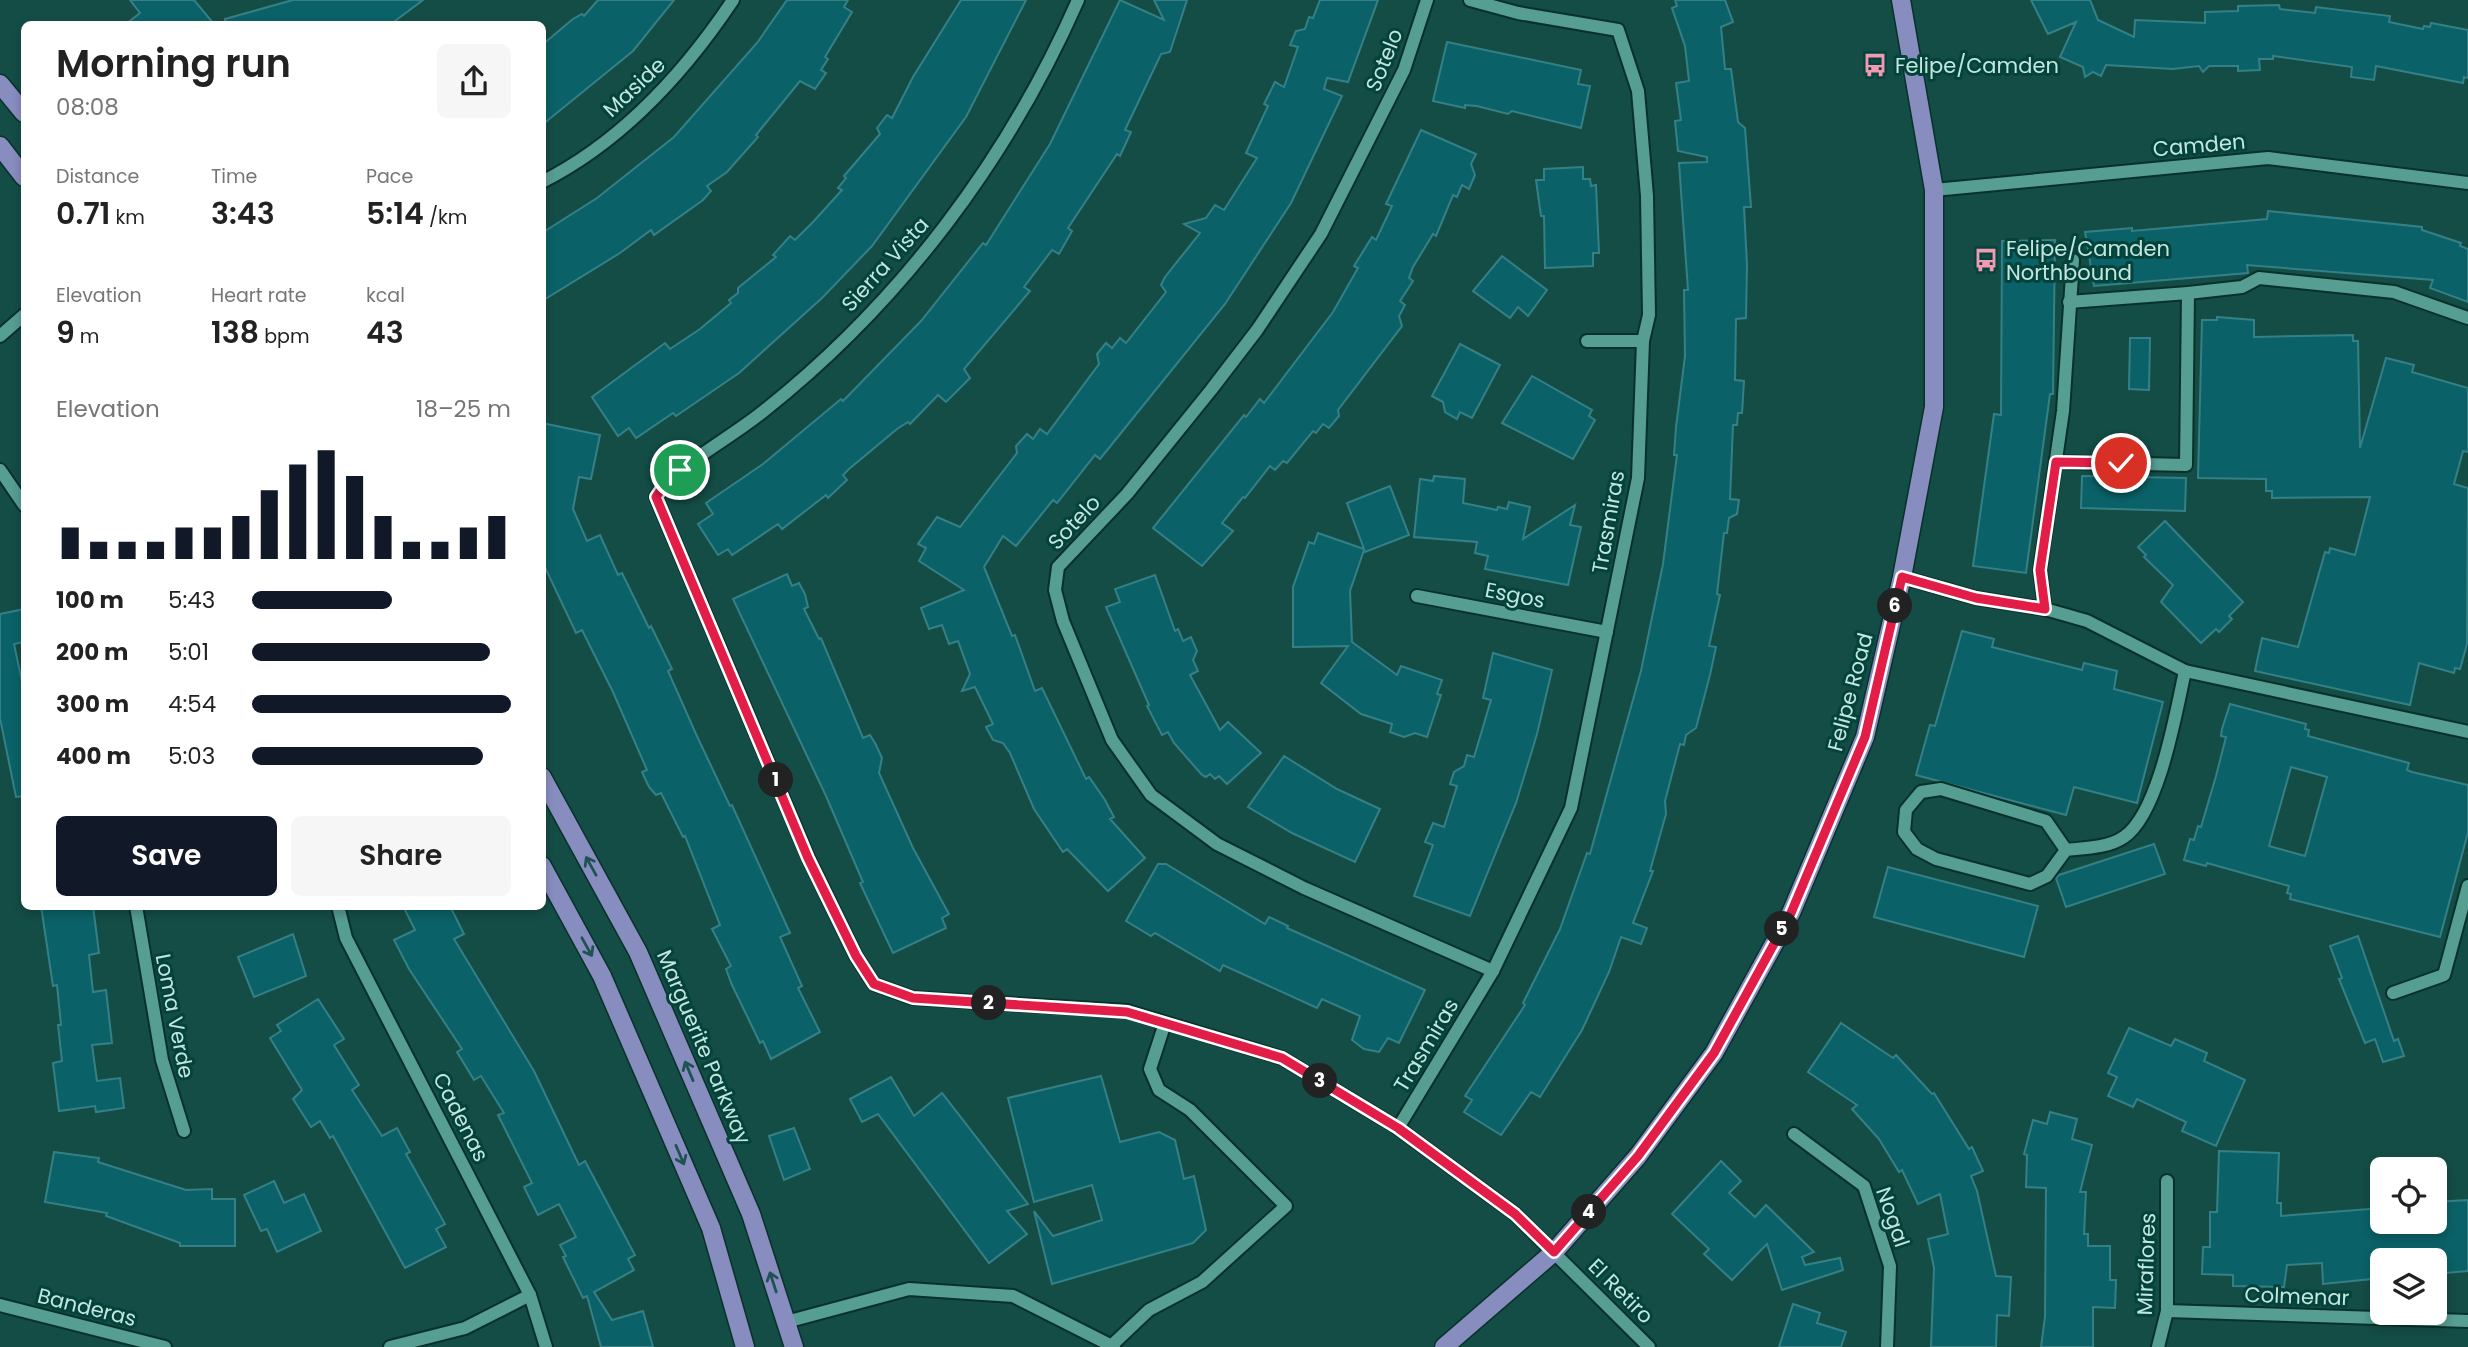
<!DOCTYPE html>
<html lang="en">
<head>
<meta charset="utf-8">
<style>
  body { margin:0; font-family:Poppins,sans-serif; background:#f6f6f6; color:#222; height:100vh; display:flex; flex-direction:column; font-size:26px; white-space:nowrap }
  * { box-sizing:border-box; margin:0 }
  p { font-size:23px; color:#767676 }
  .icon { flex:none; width:38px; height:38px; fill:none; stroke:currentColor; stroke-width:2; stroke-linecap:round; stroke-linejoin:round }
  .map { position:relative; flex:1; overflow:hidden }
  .details { position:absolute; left:21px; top:21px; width:525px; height:889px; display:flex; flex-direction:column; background:#fff; border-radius:10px; box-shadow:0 4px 10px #0003 }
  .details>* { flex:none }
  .buttons { position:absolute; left:2370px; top:1157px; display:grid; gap:14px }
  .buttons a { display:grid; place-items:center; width:77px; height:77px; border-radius:10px; background:#fff; box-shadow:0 4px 10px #0003; font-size:35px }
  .pin { position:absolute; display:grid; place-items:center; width:60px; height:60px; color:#fff; margin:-30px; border:4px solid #fff; border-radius:50%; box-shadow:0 2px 7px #0007 }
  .km { position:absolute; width:35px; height:35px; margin:-18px; border-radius:50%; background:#222; color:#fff; font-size:19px; line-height:35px; text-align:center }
  .round { display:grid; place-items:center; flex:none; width:74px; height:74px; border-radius:10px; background:#f6f6f6 }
  .head { display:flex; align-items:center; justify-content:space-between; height:119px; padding:0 35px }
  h1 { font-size:38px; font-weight:600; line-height:52px }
  .metrics { display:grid; grid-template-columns:repeat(3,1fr); gap:10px; height:119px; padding:7px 35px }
  .metrics div { display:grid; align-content:center }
  .metrics b { font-size:30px; font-weight:600 }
  .metrics small { font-size:19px; font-weight:400 }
  .metrics p { font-size:19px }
  .chart { height:196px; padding:14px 35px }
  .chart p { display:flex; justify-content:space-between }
  .chart svg { width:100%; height:126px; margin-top:7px; stroke:#111827; stroke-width:6 }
  .button { display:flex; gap:14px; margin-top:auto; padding:14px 35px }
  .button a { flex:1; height:80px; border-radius:10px; background:#111827; color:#fff; font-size:28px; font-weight:600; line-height:80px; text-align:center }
  .button a+a { background:#f6f6f6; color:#222 }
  ul { padding:0 35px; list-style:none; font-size:23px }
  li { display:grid; grid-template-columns:112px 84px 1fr; align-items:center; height:52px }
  li i { height:18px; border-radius:9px; background:#111827 }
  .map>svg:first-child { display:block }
  .building { fill:#0a6167; stroke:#358086; stroke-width:2; fill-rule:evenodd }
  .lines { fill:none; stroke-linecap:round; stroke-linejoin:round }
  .minor-casing { stroke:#09312b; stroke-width:16 }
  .major-casing { stroke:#09312b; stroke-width:21 }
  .minor { stroke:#569d92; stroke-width:12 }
  .major { stroke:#888dbf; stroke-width:18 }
  .oneway { stroke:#1e5255 }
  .route-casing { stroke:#fff; stroke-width:14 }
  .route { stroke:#e11d48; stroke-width:9 }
  .labels { text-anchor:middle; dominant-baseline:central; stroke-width:6; stroke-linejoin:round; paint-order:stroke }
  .street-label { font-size:21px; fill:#c3e6df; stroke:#04433b }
  .poi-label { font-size:21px; fill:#c3e6df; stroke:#04433b; text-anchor:start }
</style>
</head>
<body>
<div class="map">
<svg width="2468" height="1347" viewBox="0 0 2468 1347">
  <rect width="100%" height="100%" fill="#144d46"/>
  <g class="building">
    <path d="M130 0H194L214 24H126L140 13Z"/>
    <path d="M293 0H423L391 24H226L225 19Z"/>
    <path d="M598 0H674L633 51 542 125V45L573 19 582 14 584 16Z"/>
    <path d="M787 0H848L844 7 852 12 825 57 828 59 821 70 826 73 815 89 800 81 756 135 758 137 727 172 707 186 711 191 703 200 654 235 651 230 620 253 542 301V233L597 198 674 137 757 43Z"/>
    <path d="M961 0H1026L966 117 872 246 822 298 739 373 676 416 673 413 636 438 629 428 618 436 592 397 665 343 670 349 700 329 731 303 729 300 738 293V288L776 257 773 255 790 236 795 240 813 222 842 190 838 188 846 178 844 176 880 134 877 128 887 115 892 118 913 77Z"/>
    <path d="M1120 0 1164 20 1154 0H1187L1170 52 1161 54 1125 130 1131 132 1120 156 1117 154 1068 228 1072 231 1059 254 1052 250 1024 287 1030 291 964 369 970 378 946 402 938 395 910 424 908 422 897 429 849 469 843 475 847 480 828 498 826 495 782 529 778 524 732 555 728 549 718 555 698 524 713 514 706 503 763 464 841 399 843 401 921 321 983 243 986 245 1050 144Z"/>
    <path d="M1320 0H1378L1348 82 1327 78 1324 89 1342 96 1291 203 1225 304 1100 459 1095 455 1057 503 1053 500 1016 546 1003 536 984 567 1012 636 1015 635 1035 691 1042 688 1086 779 1089 777 1105 800 1114 817 1110 819 1145 858 1108 891 1067 849 1063 852 1034 809 1010 753 1003 743 993 740 986 727 993 724 975 687 962 691 970 674 958 641 949 644 942 625 929 629 921 608 964 590 919 561 926 548 918 544 937 517 960 527 1017 453 1016 446 1027 434 1033 439 1040 429 1047 434 1099 364 1097 354 1106 343 1112 348 1120 338 1126 343 1166 292 1161 285 1165 277 1200 233 1184 224 1206 218 1215 205 1224 210 1257 158 1246 153 1268 106 1264 104 1275 82 1284 87 1298 47 1290 45 1296 31 1305 29 1309 17 1313 18Z"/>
    <path d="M1675 0H1725L1733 22 1721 27 1725 69H1731L1738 122 1745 128 1751 207H1744L1747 265 1746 318 1736 319 1735 380 1744 381 1742 413H1738L1737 425H1733L1730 499 1739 500 1737 514 1729 518 1727 533H1724L1717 594 1720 595 1709 646 1716 647 1710 675 1696 728 1686 735 1684 745 1680 744 1665 801 1666 814 1650 871H1653L1633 923 1647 928 1641 944 1621 937 1609 972 1582 1030 1540 1097 1531 1092 1501 1135 1464 1112 1472 1100 1465 1096 1525 1005 1523 1003 1560 929 1587 853 1590 854 1641 671 1663 564 1677 455H1674L1676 427 1685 356 1684 290H1688L1679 163 1707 162V157L1678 151 1675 121 1681 120 1676 83 1689 81 1685 46 1672 8 1677 6Z"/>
    <path d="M2031 0H2090L2098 20 2134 37 2135 20 2205 23V12L2238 11V6L2279 5 2280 9 2315 13 2316 7 2390 16 2389 22 2423 29 2424 26 2430 27 2431 23 2468 30V78L2464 77 2463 83 2376 66 2374 80 2351 77 2352 67 2273 56V59H2259L2260 70 2238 71V66H2209L2203 72 2199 66 2173 69 2106 65 2101 76 2093 72 2085 77 2083 67 2060 57 2076 22 2048 34Z"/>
    <path d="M1447 42 1581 70 1578 84 1590 86 1581 128 1512 111 1508 114 1477 106 1465 105V108L1433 101Z"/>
    <path d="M1421 130 1476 154 1471 164 1475 175 1469 189 1462 185 1457 197 1453 195 1436 236 1433 234 1413 267 1409 278 1413 281 1400 301 1405 305 1399 316 1402 326 1338 410 1339 416 1329 428 1323 424 1316 433 1313 431 1287 463 1283 461 1275 470 1270 466 1245 498 1243 497 1222 523 1233 531 1202 566 1153 528 1244 415 1246 417 1260 399 1264 403 1333 312 1358 268 1354 266 1372 237 1376 240 1392 206 1386 204Z"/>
    <path d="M1583 167V179H1590L1591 186 1596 185 1599 253H1593V266L1545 268 1544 216H1541L1536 180H1544V169Z"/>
    <path d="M2268 211 2422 227V230L2461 243 2460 246 2468 249V302L2430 288 2433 280 2247 265 2248 273 2094 286 2085 232 2132 228V231L2267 219Z"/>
    <path d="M2055 240 2053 394H2050L2026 573 1973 566 1994 414 2001 415 2002 241Z"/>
    <path d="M1502 256 1547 290 1528 316 1518 307 1510 318 1473 291Z"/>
    <path d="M2217 317 2254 320V337L2353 335V341H2358L2360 448 2386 358 2414 365 2412 372 2468 388V452L2463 451 2454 484 2468 488 2467 644 2460 669 2455 668 2454 673 2419 663 2410 705 2255 671 2262 638 2298 647 2325 552 2329 553 2330 548 2355 555 2370 497 2272 498V491H2266V479L2198 478 2202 320H2217Z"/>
    <path d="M2130 338H2150L2149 390 2129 389Z"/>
    <path d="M1460 344 1500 365 1472 418 1460 412 1457 419 1445 412 1443 402 1432 396Z"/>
    <path d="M1532 376 1592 410 1589 416 1595 420 1573 459 1502 423Z"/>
    <path d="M542 423 600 435 591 479 579 477 573 509 587 541 600 535 618 575 622 573 649 628 651 626 672 669 668 671 696 734 730 806 732 805 790 933 780 937 802 986 798 988 820 1032 771 1059 763 1041 760 1043 732 985 726 969 731 966 712 929 720 925 685 836 683 837 661 793 656 795 649 787 642 772 647 770 613 692 582 630 576 633 542 561Z"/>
    <path d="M1434 476 1465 479 1463 503 1497 510 1498 507 1507 509 1509 502 1530 507 1523 539 1575 505 1570 525 1581 527 1568 585 1485 569 1488 556 1475 553 1477 542 1414 537 1420 479 1433 481Z"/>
    <path d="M2082 476 2186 478 2185 511 2081 508Z"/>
    <path d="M1390 486 1409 535 1365 552 1364 550 1350 591 1352 642 1397 675 1401 666 1442 680 1437 694 1441 695 1427 737 1415 733 1404 737 1390 732 1392 724 1361 714 1321 683 1348 646 1293 647V587L1309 542 1314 544 1318 533 1364 549 1347 503Z"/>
    <path d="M2165 521 2243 602 2229 616 2232 619 2219 632 2216 629 2201 643 2161 602 2173 585 2144 557 2146 555 2138 547Z"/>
    <path d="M787 574 792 586 799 583 805 594 808 607 804 609 819 639 821 638 863 738 870 735 875 743 882 758 879 773 913 848 949 914 942 918 946 928 893 953 860 883 863 882 826 796 733 599Z"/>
    <path d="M1155 575 1175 631 1178 629 1183 641 1191 637 1197 651 1193 660 1198 671 1190 675 1220 730 1228 722 1261 753 1227 784 1219 776 1215 779 1210 774 1206 777 1202 775 1174 743 1168 732 1162 735 1147 706 1149 705 1106 607 1120 602 1115 589Z"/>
    <path d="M24 609V642L14 644 24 691V796L16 797 0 718V614Z"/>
    <path d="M1962 631 1994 639 1992 647 2082 670 2084 663 2117 671 2114 689 2163 702 2137 803 2074 787 2066 815 1916 775 1930 725 1935 726Z"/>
    <path d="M1493 653 1552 670 1537 734 1516 803 1470 916 1414 896 1433 845 1425 842 1433 823 1444 827 1457 786 1450 784 1454 772 1464 766 1467 755 1474 757 1491 700 1483 698Z"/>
    <path d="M2230 704 2306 724 2305 729 2309 730 2308 736 2409 763 2407 770 2412 772 2468 785V832L2440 937 2290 899 2291 894 2287 893 2289 886 2207 863 2206 866 2184 860 2190 839 2194 840 2198 826 2201 827 2216 776 2226 737 2221 736 2222 729ZM2291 767 2327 777 2305 856 2269 846Z"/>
    <path d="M1284 756 1337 789 1380 809 1355 862 1292 833 1248 807Z"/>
    <path d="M2154 844 2165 874 2066 907 2056 878 2059 875Z"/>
    <path d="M1158 864H1166L1265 924 1269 917 1288 926 1287 928 1425 990 1399 1043 1388 1038 1379 1052 1364 1049 1352 1040 1360 1016 1322 999 1317 1008 1223 965 1220 971 1155 933 1151 936 1126 921Z"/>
    <path d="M1888 867 2038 906 2024 957 1874 917Z"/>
    <path d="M41 906H93L99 953 89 955 93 992 106 990 112 1043 92 1045 97 1081 120 1078 124 1108 96 1112 95 1106 59 1111 53 1063 62 1061 58 1025H61L57 985 53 986Z"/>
    <path d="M403 906H450L464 934 454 939 534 1071 579 1165 585 1161 635 1255 628 1259 634 1270 594 1292 612 1320 643 1311 653 1347H601L587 1296 583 1298 563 1257 566 1256 560 1245 576 1237 559 1204 538 1215 524 1187 532 1183 498 1115 504 1113 481 1076 474 1080 457 1052 462 1049 409 969 394 940 415 930Z"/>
    <path d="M293 934 306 976 254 997 238 957Z"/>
    <path d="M2358 936 2394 1041 2398 1039 2404 1056 2383 1062 2375 1039 2365 1043 2339 979 2342 978 2330 946Z"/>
    <path d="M318 999 344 1039 334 1045 359 1085 352 1090 382 1136 397 1128 410 1152 406 1154 445 1224 436 1229 446 1247 405 1268 333 1136 330 1138 320 1121 311 1127 293 1099 302 1090 270 1038 281 1031 277 1025Z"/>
    <path d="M1841 1023 1893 1058 1896 1055 1932 1094 1934 1093 1969 1149 1972 1147 1983 1171 1971 1176 1977 1191 1996 1276 2011 1277 2009 1316 1997 1315 1996 1347H1931L1934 1268 1928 1239 1948 1234 1940 1194 1918 1204 1902 1170 1899 1172 1879 1139 1852 1109 1857 1105 1808 1072Z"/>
    <path d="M2129 1028 2171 1046 2175 1039 2207 1053 2204 1061 2245 1080 2216 1146 2182 1131 2186 1122 2137 1099 2133 1107 2108 1096 2117 1077 2108 1073Z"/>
    <path d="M1101 1076 1120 1142 1159 1132 1175 1140 1184 1179 1194 1176 1206 1230 1193 1243 1052 1284 1034 1211 1053 1236 1102 1220 1092 1185 1034 1202 1008 1098Z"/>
    <path d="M891 1077 914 1116 942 1093 1028 1204 1007 1211 1027 1234 989 1263 878 1114 862 1122 850 1099Z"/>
    <path d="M2050 1112 2077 1119 2072 1139 2092 1145 2080 1192H2086L2084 1234H2088V1246H2110V1280H2116L2115 1308 2093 1307V1347H2041L2045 1317 2046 1188 2026 1187 2027 1155 2024 1154 2033 1120 2047 1124Z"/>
    <path d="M794 1128 810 1169 784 1180 769 1136Z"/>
    <path d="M2219 1151 2279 1153 2277 1203H2281V1216L2382 1208V1222H2434V1202L2468 1200V1271L2434 1274V1260H2382V1278L2323 1284 2322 1263 2287 1265 2284 1287 2233 1286V1275L2202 1274 2203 1247H2210V1212H2217Z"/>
    <path d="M54 1152 99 1158 98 1162 186 1190 212 1189V1199H235V1246H180V1243L106 1216 107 1213 45 1202Z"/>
    <path d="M1721 1161 1741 1181 1729 1193 1755 1217 1766 1205 1814 1252 1802 1257 1805 1265 1840 1258 1843 1270 1782 1290 1767 1244 1732 1280 1704 1254 1709 1249 1672 1214Z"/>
    <path d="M274 1181 284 1203 304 1194 321 1231 277 1252 267 1229 261 1231 244 1195Z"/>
    <path d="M1793 1304 1820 1313 1817 1323 1846 1332 1841 1347H1779Z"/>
  </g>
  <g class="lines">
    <g class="minor-casing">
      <g id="minor">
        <path d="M1078 0C1008 159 901 302 765 410 733 436 696 455 666 482L656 497 808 857 856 956 874 984 913 998 1127 1011 1282 1058 1398 1128 1515 1214 1649 1347"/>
        <path d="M1427 0 1404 70 1321 234 1257 330 1211 390 1127 494 1058 567 1055 590 1063 621 1112 740 1151 795 1217 844 1304 888 1493 971"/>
        <path d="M542 182C621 142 685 72 733 0"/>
        <path d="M1934 190 2268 158 2468 183"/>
        <path d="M2188 293 2242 287 2259 278 2394 292 2468 318"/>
        <path d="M0 336 24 315"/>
        <path d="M1587 341H1643"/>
        <path d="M2056 462 2186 465 2188 293 2069 302"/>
        <path d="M0 470 24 505"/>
        <path d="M1902 577 1976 598 2045 609"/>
        <path d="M1417 596 1607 632"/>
        <path d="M2185 671 2468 732"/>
        <path d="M2066 850 2047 876 2030 884 1936 859 1917 849 1904 832 1906 810 1921 792 1941 789 2046 821 2066 850C2085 848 2108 848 2124 837 2159 813 2176 712 2185 671L2087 621 2045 609 2040 570 2063 411 2073 260"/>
        <path d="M136 906 162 1060 184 1131"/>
        <path d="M338 906 346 938 530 1295 546 1347"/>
        <path d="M2393 993 2444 975 2468 886"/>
        <path d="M1398 1128 1493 971 1571 808 1638 478 1643 341 1649 315 1647 196 1638 91 1618 30 1518 13 1470 0"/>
        <path d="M1794 1134 1864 1186 1890 1266 1887 1347"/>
        <path d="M0 1305 165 1347"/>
        <path d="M2167 1311 2468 1321"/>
        <path d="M786 1322 909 1289 1013 1296 1114 1347"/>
        <path d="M1112 1345 1149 1310 1202 1282 1286 1206 1190 1110 1159 1090 1150 1069 1165 1023"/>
        <path d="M390 1347 465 1328 530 1295"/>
        <path d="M2158 1347 2167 1311V1181"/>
      </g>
    </g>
    <g class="major-casing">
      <g id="major">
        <path d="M0 84 24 113"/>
        <path d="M0 146 24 177"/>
        <path d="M542 777 638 952 751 1214 794 1347"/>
        <path d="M542 866 602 976 711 1228 745 1347"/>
        <path d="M1444 1347 1554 1252 1638 1156 1714 1053 1791 913 1865 737 1902 577 1934 407V190L1901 0"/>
      </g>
    </g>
    <use href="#minor" class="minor"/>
    <use href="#major" class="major"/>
  </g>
  <defs><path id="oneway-shaft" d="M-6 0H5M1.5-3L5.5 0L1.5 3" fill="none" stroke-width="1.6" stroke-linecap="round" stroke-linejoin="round" transform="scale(1.75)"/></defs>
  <g class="oneway">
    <use href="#oneway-shaft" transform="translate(591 866) rotate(-119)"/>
    <use href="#oneway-shaft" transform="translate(587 947) rotate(61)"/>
    <use href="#oneway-shaft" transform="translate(689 1071) rotate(-113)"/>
    <use href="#oneway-shaft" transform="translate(680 1155) rotate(67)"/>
    <use href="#oneway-shaft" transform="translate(773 1282) rotate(-108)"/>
  </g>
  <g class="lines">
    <g class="route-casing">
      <path id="route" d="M680 470 666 482 656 497 808 858 856 956 874 984 913 998 1127 1012 1282 1058 1398 1128 1515 1214 1554 1252 1638 1156 1714 1053 1791 913 1865 737 1902 577 1976 598 2045 609 2040 570 2056 462 2121 463"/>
    </g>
    <use href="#route" class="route"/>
  </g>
  <defs>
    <g id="bus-bare" transform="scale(1.89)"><path d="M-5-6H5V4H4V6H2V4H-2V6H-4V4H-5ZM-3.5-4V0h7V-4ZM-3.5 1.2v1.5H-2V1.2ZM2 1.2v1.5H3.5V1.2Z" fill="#f19ab1" stroke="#04433b" stroke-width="2.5" paint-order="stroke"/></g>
  </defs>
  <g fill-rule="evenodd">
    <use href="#bus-bare" x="1875" y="65"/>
    <use href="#bus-bare" x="1986" y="260"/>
  </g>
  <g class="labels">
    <g class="street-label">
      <text transform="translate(1384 60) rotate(-68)">Sotelo</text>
      <text transform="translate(634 87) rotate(-43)">Maside</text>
      <text transform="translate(2199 145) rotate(-5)">Camden</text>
      <text transform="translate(885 264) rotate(-48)">Sierra Vista</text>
      <text transform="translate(1074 522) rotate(-47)">Sotelo</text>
      <text transform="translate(1608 522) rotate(-80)">Trasmiras</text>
      <text transform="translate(1515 595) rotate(11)">Esgos</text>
      <text transform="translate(1850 692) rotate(-75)">Felipe Road</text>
      <text transform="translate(175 1016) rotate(79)">Loma Verde</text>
      <text transform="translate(1426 1045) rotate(-59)">Trasmiras</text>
      <text transform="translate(704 1047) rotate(67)">Marguerite Parkway</text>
      <text transform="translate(461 1117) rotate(63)">Cadenas</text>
      <text transform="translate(1893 1217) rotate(71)">Nogal</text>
      <text transform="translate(2146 1264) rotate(-88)">Miraflores</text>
      <text transform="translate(1621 1291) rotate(45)">El Retiro</text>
      <text transform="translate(2297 1296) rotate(2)">Colmenar</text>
      <text transform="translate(87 1307) rotate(14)">Banderas</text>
    </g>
    <g class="poi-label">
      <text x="1895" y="65">Felipe/Camden</text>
      <text x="2006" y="248">Felipe/Camden<tspan x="2006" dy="24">Northbound</tspan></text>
    </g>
  </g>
</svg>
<div class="buttons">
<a><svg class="icon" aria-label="locate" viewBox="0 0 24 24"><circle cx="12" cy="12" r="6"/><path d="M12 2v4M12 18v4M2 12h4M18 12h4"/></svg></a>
<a><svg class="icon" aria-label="layers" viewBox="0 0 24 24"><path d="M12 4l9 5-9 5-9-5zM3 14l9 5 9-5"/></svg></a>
</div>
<div class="pin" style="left:680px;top:470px;background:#1e9e55"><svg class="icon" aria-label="arrive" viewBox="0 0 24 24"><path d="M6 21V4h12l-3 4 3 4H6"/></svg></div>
<div class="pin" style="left:2121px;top:463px;background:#d93025"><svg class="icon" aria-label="check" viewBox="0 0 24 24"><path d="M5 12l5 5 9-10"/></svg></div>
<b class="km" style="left:776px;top:780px">1</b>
<b class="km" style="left:989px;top:1003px">2</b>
<b class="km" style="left:1320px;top:1081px">3</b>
<b class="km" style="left:1589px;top:1212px">4</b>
<b class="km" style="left:1782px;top:929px">5</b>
<b class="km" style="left:1895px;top:606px">6</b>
<section class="details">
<div class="head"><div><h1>Morning run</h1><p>08:08</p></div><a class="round"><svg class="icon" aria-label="share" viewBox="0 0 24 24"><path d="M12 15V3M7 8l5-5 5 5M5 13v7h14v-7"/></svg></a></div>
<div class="metrics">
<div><p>Distance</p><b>0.71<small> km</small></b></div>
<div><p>Time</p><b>3:43</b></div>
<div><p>Pace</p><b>5:14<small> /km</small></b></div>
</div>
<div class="metrics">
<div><p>Elevation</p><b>9<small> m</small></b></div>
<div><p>Heart rate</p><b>138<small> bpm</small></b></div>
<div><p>kcal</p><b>43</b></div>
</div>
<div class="chart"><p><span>Elevation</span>18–25 m</p>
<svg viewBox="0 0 160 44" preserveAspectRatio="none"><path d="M5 44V33M15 44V38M25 44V38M35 44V38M45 44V33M55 44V33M65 44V29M75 44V20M85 44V11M95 44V6M105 44V15M115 44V29M125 44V38M135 44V38M145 44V33M155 44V29"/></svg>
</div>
<ul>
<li><b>100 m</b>5:43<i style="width:54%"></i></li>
<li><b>200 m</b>5:01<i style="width:92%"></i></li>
<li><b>300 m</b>4:54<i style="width:100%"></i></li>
<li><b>400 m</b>5:03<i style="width:89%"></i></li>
</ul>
<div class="button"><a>Save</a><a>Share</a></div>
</section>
</div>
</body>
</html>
